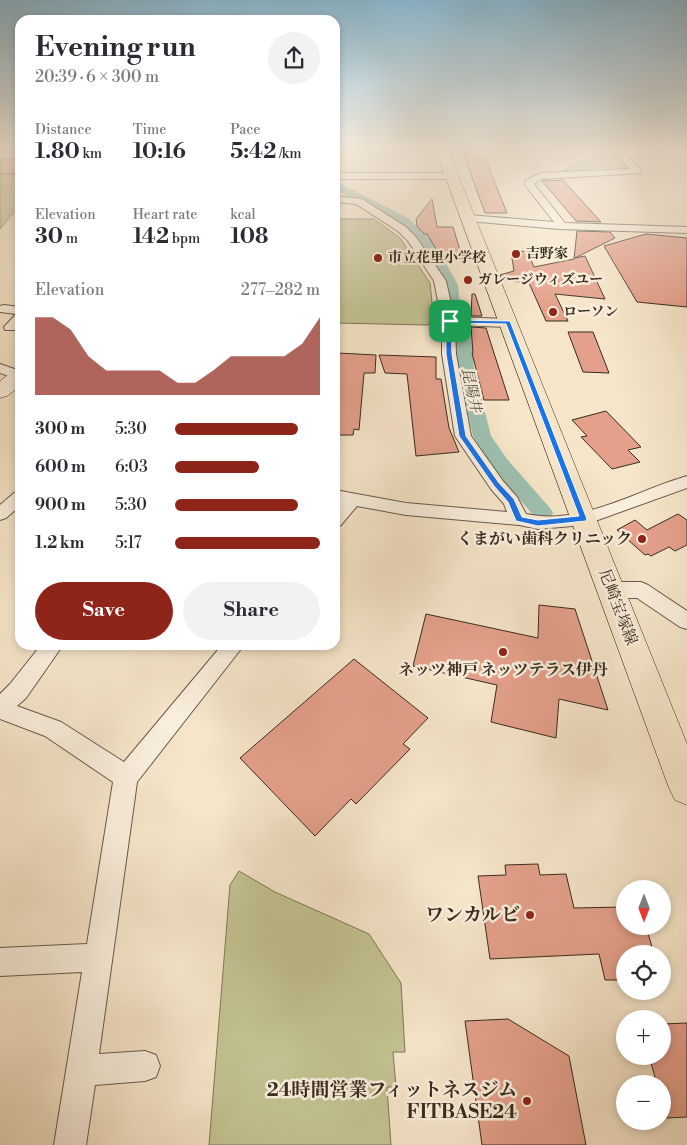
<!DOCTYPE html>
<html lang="en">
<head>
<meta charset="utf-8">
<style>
  body { margin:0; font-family:"Libre Bodoni","Noto Serif JP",serif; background:#f2f2f3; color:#2b2b33; height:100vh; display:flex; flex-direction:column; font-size:19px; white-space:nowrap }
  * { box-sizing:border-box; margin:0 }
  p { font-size:16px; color:#7c7c81 }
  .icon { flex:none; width:28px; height:28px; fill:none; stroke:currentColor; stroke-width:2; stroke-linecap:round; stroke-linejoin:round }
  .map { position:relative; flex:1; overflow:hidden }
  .details { position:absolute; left:15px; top:15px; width:325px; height:635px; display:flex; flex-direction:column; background:#fff; border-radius:15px; box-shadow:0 2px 8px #0003 }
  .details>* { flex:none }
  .needle { width:32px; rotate:180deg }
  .fabs { position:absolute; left:616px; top:880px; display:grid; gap:10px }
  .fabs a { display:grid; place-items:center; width:55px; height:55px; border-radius:50%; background:#fff; box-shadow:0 2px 8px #0003; font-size:25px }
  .pin { position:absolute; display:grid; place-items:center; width:42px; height:42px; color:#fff; margin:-21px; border-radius:10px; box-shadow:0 2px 8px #0006 }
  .round { display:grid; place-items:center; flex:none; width:52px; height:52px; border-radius:26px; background:#f2f2f3 }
  .summary { display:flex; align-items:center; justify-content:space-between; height:85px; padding:0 20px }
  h1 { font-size:28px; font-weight:700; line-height:38px }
  .metrics { display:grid; grid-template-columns:repeat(3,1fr); gap:8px; height:85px; padding:5px 20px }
  .metrics div { display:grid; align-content:center }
  .metrics b { font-size:21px; font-weight:700 }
  .metrics small { font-size:14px; font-weight:400 }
  .metrics p { font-size:14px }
  .chart { height:140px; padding:10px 20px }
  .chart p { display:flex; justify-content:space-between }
  .chart svg { width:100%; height:90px; margin-top:5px; fill:#8f2418; opacity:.7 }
  .primary-button { display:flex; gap:10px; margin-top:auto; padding:10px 20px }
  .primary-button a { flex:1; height:58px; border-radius:30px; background:#8f2418; color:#fff; font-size:20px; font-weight:700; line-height:58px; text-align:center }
  .primary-button a+a { background:#f2f2f3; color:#2b2b33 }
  ul { padding:0 20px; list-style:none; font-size:16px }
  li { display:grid; grid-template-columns:80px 60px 1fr; align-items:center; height:38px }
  li i { height:12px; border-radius:6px; background:#8f2418 }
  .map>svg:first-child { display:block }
  .green { fill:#c3c291; stroke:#7e7758 }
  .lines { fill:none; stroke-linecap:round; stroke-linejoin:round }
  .canal { fill:#9ec0b0; fill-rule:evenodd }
  .building { fill:#e4a08b; stroke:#392c1f }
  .minor-casing { stroke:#685a4a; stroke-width:2 }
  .secondary-casing { stroke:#392c1f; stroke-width:1 }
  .primary-casing { stroke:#392c1f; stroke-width:1 }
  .minor { fill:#f9eedc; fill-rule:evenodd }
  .secondary { fill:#f9eedc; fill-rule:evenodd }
  .primary { fill:#f6e5c9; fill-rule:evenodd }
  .route { fill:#1a73e8; stroke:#fff; fill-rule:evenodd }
  .poi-dot { fill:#8f2418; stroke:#f9eedc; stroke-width:2 }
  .labels { text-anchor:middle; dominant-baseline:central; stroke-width:5; stroke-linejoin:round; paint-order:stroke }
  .far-poi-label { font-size:14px; font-weight:bold; fill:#392c1f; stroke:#f9eedc; text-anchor:start }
  .far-water-label { font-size:15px; font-style:italic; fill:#525143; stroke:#f9eedc }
  .poi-label { font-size:16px; font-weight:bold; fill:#392c1f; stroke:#f9eedc; text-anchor:end }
  .street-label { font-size:16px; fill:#392c1f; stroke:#f9eedc }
  .near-poi-label { font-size:19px; font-weight:bold; fill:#392c1f; stroke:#f9eedc; text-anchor:end }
</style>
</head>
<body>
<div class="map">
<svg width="687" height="1145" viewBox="0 0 687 1145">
  <rect width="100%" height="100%" fill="#f6e5c9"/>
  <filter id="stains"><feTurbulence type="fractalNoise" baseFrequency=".004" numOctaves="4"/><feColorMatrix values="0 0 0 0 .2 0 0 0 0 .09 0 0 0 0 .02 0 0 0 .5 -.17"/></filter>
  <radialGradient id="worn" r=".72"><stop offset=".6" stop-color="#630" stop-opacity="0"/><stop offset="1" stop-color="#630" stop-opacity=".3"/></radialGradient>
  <g class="green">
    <path d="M609 148 628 167 627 169 559 173Z"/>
    <path d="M0 172H7L6 175 20 174V205L0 229Z"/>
    <path d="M335 219H374L400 238 430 283 434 320 428 325 335 323Z"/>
    <path d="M239 871 275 892 369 934 401 983 405 1052H393L396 1087H387L391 1145H209L230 885Z"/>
  </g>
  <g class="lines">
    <path class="canal" d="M335 181 408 218 434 242 458 285 460 305 471 330 474 368 491 436 507 459 550 508 553 513 550 518 543 520 536 518 493 469 473 436 458 368 455 330 446 305 444 285 422 244 400 224 335 189Z"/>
  </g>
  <g class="building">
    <path d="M463 153 485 158 507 213H485Z"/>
    <rect x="0" y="160" width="20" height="14"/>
    <path d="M563 180 601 222 576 221 542 181Z"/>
    <path d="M432 199 437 227H453L462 257H441L427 234H424L417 226 416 219Z"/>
    <path d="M577 231 610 232 615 238 575 258 585 256 605 299 555 294 568 321H546L529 283 502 280 500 275 514 271 511 252 527 251 534 267 574 259Z"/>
    <path d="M646 234 687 238V307L637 302 604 246Z"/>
    <path d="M472 294H475L482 316H471Z"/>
    <path d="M471 327 486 328 509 400H484L472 353H473Z"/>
    <path d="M568 332H593L609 373 583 372Z"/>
    <path d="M338 353 376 355 375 373H364L359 430 354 429 353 435H335V373Z"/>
    <path d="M379 355 436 357V379H441L449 428 459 452 416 456 407 374 385 373Z"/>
    <path d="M606 411 641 447 628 450 640 462 612 469 581 437 587 436 572 420Z"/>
    <path d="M678 514 687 520V545L675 551 669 547 651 556 648 554 645 555 617 530 635 520 647 530Z"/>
    <path d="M539 605 575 609 608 710 559 699 556 738 491 722 497 685 413 666 426 614 538 638Z"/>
    <path d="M354 659 428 718 403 744 410 749 356 804 351 799 315 836 240 758Z"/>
    <path d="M538 864 540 875 566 874 574 908 625 907V926H646L654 954H625V980H605L599 954 490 959 478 876 506 875 505 865Z"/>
    <path d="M508 1019 569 1056 586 1145H482L465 1021Z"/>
    <path d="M687 1023V1117L666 1118 662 1106V1084H657L649 1056H662V1024Z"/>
  </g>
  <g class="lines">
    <g class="minor-casing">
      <g id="minor">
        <path d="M532 148H546L549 150 545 153 533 150Z"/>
        <path d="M610 148H619L641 169V173L542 179 534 184 565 223 687 227V233L559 229 469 221 464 218 469 215 554 222 525 185V181L540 173 630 169Z"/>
        <rect x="0" y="152" width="20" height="6"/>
        <path d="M335 173H452L457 176 452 179H335Z"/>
        <path d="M335 196 362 199 406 227 416 237 446 281 454 317 508 319 514 323 508 327 455 325 456 354 471 436 503 481 517 497 526 514C581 526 635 491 687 476V488L584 525 538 529 519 525 406 515 357 506 341 525 335 527V509L340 503 335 502V490L406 503 507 512 504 504 491 489 455 436 442 354V321L434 281 408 241 398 231 356 204 335 202Z"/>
        <path d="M4 305 20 307V324L15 330H5L4 327 16 314 0 312V306Z"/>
        <path d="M0 364 20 371V380L0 373Z"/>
        <path d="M20 491V506L6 518 0 520V505L14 493Z"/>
        <path d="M611 582H641L648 585 687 611V629L680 627 637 598H611L604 595 601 590 604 585Z"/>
        <path d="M41 645H63L26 698 17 706 61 722 124 762 222 645H244L137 782 99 1054 145 1051 156 1055 160 1066 156 1077 145 1081 95 1085 86 1145H54L82 972 0 976V948L87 944 113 782 45 736 0 719V694L10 684Z"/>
      </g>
    </g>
    <g class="secondary-casing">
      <path id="secondary" d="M20 369V386L7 396 0 398V381L13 371Z"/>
    </g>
    <g class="primary-casing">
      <path id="primary" d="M435 148H447L687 744V805L675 800 669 788Z"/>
    </g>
    <use href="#minor" class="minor"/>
    <use href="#secondary" class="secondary"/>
    <use href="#primary" class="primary"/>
  </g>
  <linearGradient id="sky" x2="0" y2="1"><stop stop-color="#8ab9d2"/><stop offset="0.48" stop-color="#fbf3e7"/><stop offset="1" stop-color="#fbf3e7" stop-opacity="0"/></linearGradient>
  <rect width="687" height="308" fill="url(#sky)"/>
  <path class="route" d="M446 320 510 321 587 519 586 521 538 526 516 521 508 502 494 486 459 436 446 354ZM451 323 506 324 579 516 538 520 522 517 514 499 499 483 466 436 452 354Z"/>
  <g class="poi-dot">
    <circle cx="516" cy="254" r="5"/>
    <circle cx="378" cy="258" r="5"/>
    <circle cx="468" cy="280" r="5"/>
    <circle cx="553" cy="312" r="5"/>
    <circle cx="642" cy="539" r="5"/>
    <circle cx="503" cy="652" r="5"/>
    <circle cx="530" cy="915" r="5"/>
    <circle cx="527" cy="1101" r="5"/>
  </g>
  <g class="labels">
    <g class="far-poi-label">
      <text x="526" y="254">吉野家</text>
      <text x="388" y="258">市立花里小学校</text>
      <text x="478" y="280">ガレージウィズユー</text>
      <text x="563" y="312">ローソン</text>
    </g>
    <g class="far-water-label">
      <text transform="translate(471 390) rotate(78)">昆陽井</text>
    </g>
    <g class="poi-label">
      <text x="632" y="539">くまがい歯科クリニック</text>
      <text x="503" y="670" text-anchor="middle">ネッツ神戸 ネッツテラス伊丹</text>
    </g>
    <g class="street-label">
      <text transform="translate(618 607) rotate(69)">尼崎宝塚線</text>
    </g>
    <g class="near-poi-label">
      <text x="520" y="915">ワンカルビ</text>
      <text x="517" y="1090">24時間営業フィットネスジム<tspan x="517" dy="22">FITBASE24</tspan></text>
    </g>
  </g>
  <rect width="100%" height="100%" filter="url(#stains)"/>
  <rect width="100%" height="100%" fill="url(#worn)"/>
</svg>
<div class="fabs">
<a><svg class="needle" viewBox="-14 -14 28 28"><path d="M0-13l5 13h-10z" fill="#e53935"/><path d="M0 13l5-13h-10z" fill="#7c7c81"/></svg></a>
<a><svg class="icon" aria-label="locate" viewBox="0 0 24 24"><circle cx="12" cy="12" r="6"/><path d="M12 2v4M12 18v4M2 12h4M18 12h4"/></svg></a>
<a>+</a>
<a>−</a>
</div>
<div class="pin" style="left:450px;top:321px;background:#1e9e55"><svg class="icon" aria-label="arrive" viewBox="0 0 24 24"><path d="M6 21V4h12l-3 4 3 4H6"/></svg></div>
<section class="details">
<div class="summary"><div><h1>Evening run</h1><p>20:39 · 6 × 300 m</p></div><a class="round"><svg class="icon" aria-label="share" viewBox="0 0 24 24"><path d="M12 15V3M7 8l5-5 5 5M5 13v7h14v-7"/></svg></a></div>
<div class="metrics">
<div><p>Distance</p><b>1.80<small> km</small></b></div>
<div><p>Time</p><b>10:16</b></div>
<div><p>Pace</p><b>5:42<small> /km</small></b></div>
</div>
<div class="metrics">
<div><p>Elevation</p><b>30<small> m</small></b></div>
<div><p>Heart rate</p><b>142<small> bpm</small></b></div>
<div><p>kcal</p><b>108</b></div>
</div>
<div class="chart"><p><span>Elevation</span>277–282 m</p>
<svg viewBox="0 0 160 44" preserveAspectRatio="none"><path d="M0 44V6L10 6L20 12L30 25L40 32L50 32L60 32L70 32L80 38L90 38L100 32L110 25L120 25L130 25L140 25L150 19L160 6V44z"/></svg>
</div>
<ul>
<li><b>300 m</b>5:30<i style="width:85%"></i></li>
<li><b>600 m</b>6:03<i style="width:58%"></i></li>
<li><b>900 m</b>5:30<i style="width:85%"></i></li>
<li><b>1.2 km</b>5:17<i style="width:100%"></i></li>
</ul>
<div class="primary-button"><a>Save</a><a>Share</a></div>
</section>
</div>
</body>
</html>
